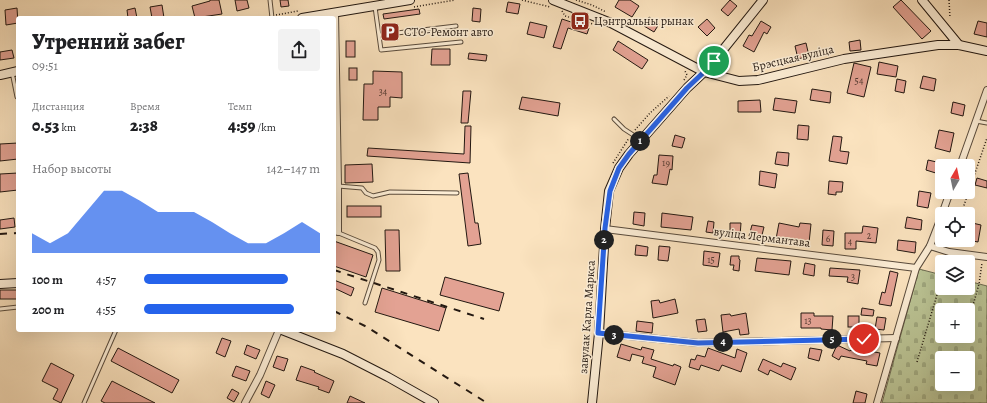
<!DOCTYPE html>
<html lang="ru">
<head>
<meta charset="utf-8">
<style>
  body { margin:0; font-family:Alegreya,serif; background:#f2f2f2; color:#202124; height:100vh; display:flex; flex-direction:column; font-size:15px; white-space:nowrap }
  * { box-sizing:border-box; margin:0 }
  p { font-size:13px; color:#757577 }
  .icon { flex:none; width:22px; height:22px; fill:none; stroke:currentColor; stroke-width:2; stroke-linecap:round; stroke-linejoin:round }
  .map { position:relative; flex:1; overflow:hidden }
  .drawer { position:absolute; left:16px; top:16px; width:320px; height:316px; display:flex; flex-direction:column; background:#fff; border-radius:4px; box-shadow:0 4px 16px #0002 }
  .drawer>* { flex:none }
  .needle { width:26px; rotate:9deg }
  .buttons { position:absolute; left:935px; top:159px; display:grid; gap:8px }
  .buttons a { display:grid; place-items:center; width:40px; height:40px; border-radius:4px; background:#fff; box-shadow:0 4px 16px #0002; font-size:20px }
  .pin { position:absolute; display:grid; place-items:center; width:34px; height:34px; color:#fff; margin:-17px; border:2px solid #fff; border-radius:50%; box-shadow:0 1px 4px #0007 }
  .km { position:absolute; width:20px; height:20px; margin:-10px; border-radius:50%; background:#222; color:#fff; font-size:11px; line-height:20px; text-align:center }
  .round { display:grid; place-items:center; flex:none; width:42px; height:42px; border-radius:4px; background:#f2f2f2 }
  .overview { display:flex; align-items:center; justify-content:space-between; height:68px; padding:0 16px }
  h1 { font-size:22px; font-weight:800; line-height:30px }
  .metrics { display:grid; grid-template-columns:repeat(3,1fr); gap:6px; height:68px; padding:4px 16px }
  .metrics div { display:grid; align-content:center }
  .metrics b { font-size:17px; font-weight:800 }
  .metrics small { font-size:11px; font-weight:400 }
  .metrics p { font-size:11px }
  .chart { height:112px; padding:8px 16px }
  .chart p { display:flex; justify-content:space-between }
  .chart svg { width:100%; height:72px; margin-top:4px; fill:#2563eb; opacity:.7 }
  ul { padding:0 16px; list-style:none; font-size:13px }
  li { display:grid; grid-template-columns:64px 48px 1fr; align-items:center; height:30px }
  li i { height:10px; border-radius:5px; background:#2563eb }
  .map>svg:first-child { display:block }
  .cemetery { fill:url(#cemetery-stones); stroke:#6f6e53; fill-rule:evenodd }
  .building { fill:#e3a293; stroke:#231811 }
  .lines { fill:none; stroke-linecap:round; stroke-linejoin:round }
  .lane-casing { stroke:#594b3c; stroke-width:5 }
  .street-casing { stroke:#594b3c; stroke-width:8 }
  .secondary-casing { stroke:#231811; stroke-width:10 }
  .path { stroke:#231811; stroke-width:1.5; stroke-dasharray:1 2; stroke-linecap:butt }
  .lane { stroke:#fcedd5; stroke-width:3 }
  .street { stroke:#fcedd5; stroke-width:6 }
  .secondary { stroke:#fcedd5; stroke-width:8 }
  .rail { stroke:#231811; stroke-width:2; stroke-dasharray:7 7; stroke-linecap:butt }
  .route-casing { stroke:#fff; stroke-width:8 }
  .route { stroke:#2563eb; stroke-width:5 }
  .labels { text-anchor:middle; dominant-baseline:central; stroke-width:3; stroke-linejoin:round; paint-order:stroke }
  .number-label { font-size:10px; fill:#533a32 }
  .poi-label { font-size:12px; fill:#231811; stroke:#fcedd5; text-anchor:start }
  .street-label { font-size:12px; fill:#231811; stroke:#fcedd5 }
</style>
</head>
<body>
<div class="map">
<svg width="987" height="403" viewBox="0 0 987 403">
  <defs>
    <pattern id="cemetery-stones" width="16" height="16" patternUnits="userSpaceOnUse"><rect width="16" height="16" fill="#bbc495"/><path d="M2 7V4a2 2 0 0 1 4 0v3zM10 15v-3a2 2 0 0 1 4 0v3z" fill="#a0a87f"/></pattern>
  </defs>
  <rect width="100%" height="100%" fill="#fbe3bf"/>
  <filter id="stains"><feTurbulence type="fractalNoise" baseFrequency=".005" numOctaves="4"/><feColorMatrix values="0 0 0 0 .2 0 0 0 0 .09 0 0 0 0 .02 0 0 0 .5 -.17"/></filter>
  <radialGradient id="worn" r=".72"><stop offset=".6" stop-color="#630" stop-opacity="0"/><stop offset="1" stop-color="#630" stop-opacity=".3"/></radialGradient>
  <path class="cemetery" d="M919 269 942 275V288H968V281L987 286V403H882ZM942 310H968V336H942ZM942 358H968V384H942Z"/>
  <g class="building">
    <path d="M210 0H219L222 14 195 18 192 6 210 1Z"/>
    <path d="M235 0H247L249 8 237 11Z"/>
    <path d="M280 0H288L289 6 281 7Z"/>
    <path d="M619 0H630L639 6 632 17 615 7Z"/>
    <path d="M730 0 737 6 728 16 721 10Z"/>
    <path d="M901 0 931 31 922 39 893 7Z"/>
    <path d="M508 2 520 4 518 14 506 12Z"/>
    <path d="M162 5 164 18H152L150 7Z"/>
    <path d="M17 8 18 23 6 25 5 10Z"/>
    <path d="M135 8 137 18H128L127 10Z"/>
    <path d="M473 8 481 9 480 22 472 21Z"/>
    <path d="M419 9 420 14 384 19 383 14Z"/>
    <path d="M649 17 659 24 654 32 644 26Z"/>
    <path d="M562 19 589 28 587 34 568 28 561 49 553 47Z"/>
    <path d="M707 19 715 28 707 36 698 27Z"/>
    <path d="M761 21 771 27 767 34 764 32 754 52 743 46 749 35 752 36Z"/>
    <path d="M978 21 987 23V37L974 34Z"/>
    <path d="M530 22 547 26 544 38 527 34Z"/>
    <path d="M860 40 861 50 850 51 849 42Z"/>
    <rect x="346" y="41" width="9" height="16"/>
    <path d="M618 41 648 60 642 69 613 50Z"/>
    <path d="M806 43 809 56 798 59 795 46Z"/>
    <path d="M432 49H450V65H431Z"/>
    <path d="M12 50 14 58 0 60V52Z"/>
    <path d="M469 53 487 55 486 61 468 59Z"/>
    <path d="M879 62 898 66 896 77 877 74Z"/>
    <path d="M854 63 871 67 864 97 847 93Z"/>
    <rect x="349" y="68" width="8" height="12"/>
    <path d="M373 71 402 72V98L390 97V107H378V120H363L364 84H373Z"/>
    <path d="M923 76 936 79 934 91 920 88Z"/>
    <path d="M897 79 906 81 904 93 895 91Z"/>
    <path d="M812 89 831 92 830 103 810 100Z"/>
    <path d="M463 91H471L468 123H461Z"/>
    <path d="M522 97 560 103 558 116 519 109Z"/>
    <path d="M775 98 797 101 795 113 773 110Z"/>
    <path d="M760 100 761 112H738V101Z"/>
    <path d="M953 102 965 105 963 116 951 113Z"/>
    <path d="M798 125 809 126 808 140 797 139Z"/>
    <path d="M465 126H471L470 163 367 156 368 148 464 154Z"/>
    <path d="M939 130 954 133 950 152 935 148Z"/>
    <path d="M675 135 685 138 682 148 672 146Z"/>
    <path d="M833 136 842 137 840 151 849 152 847 164 829 161Z"/>
    <path d="M18 143V159L0 161V144Z"/>
    <path d="M777 152 789 153 788 166 775 164Z"/>
    <path d="M659 155 673 156 672 170 670 169 667 185 652 183 654 175H657Z"/>
    <path d="M928 160 941 163 939 174 926 170Z"/>
    <path d="M372 164 373 182 345 183V165Z"/>
    <path d="M760 171 777 174 775 188 759 185Z"/>
    <path d="M18 173V190L0 192V174Z"/>
    <path d="M468 173 475 223H478L481 244 468 246 459 174Z"/>
    <path d="M977 178 987 181V188L975 185Z"/>
    <path d="M829 181 843 182 842 192H836V195L828 194Z"/>
    <path d="M919 191 931 193 928 208 917 206Z"/>
    <rect x="347" y="206" width="34" height="11"/>
    <path d="M634 212 645 213 644 226 633 224Z"/>
    <path d="M662 213 693 217 691 230 661 227Z"/>
    <path d="M907 217 922 220 921 230 905 228Z"/>
    <path d="M14 218 15 227 0 229V220Z"/>
    <path d="M708 221 714 222 713 233 706 232Z"/>
    <path d="M968 222 981 225 978 242 968 240Z"/>
    <path d="M730 223H741L740 236 730 235Z"/>
    <path d="M779 223 799 227 800 223 811 224 809 243 776 239Z"/>
    <path d="M752 225 764 227 761 239 749 236Z"/>
    <path d="M863 226 878 228 876 243 856 241V249H845V233H862Z"/>
    <path d="M385 230H399L400 271H386Z"/>
    <path d="M823 230 834 231 833 246 822 245Z"/>
    <path d="M898 240 916 242 915 253 897 250Z"/>
    <path d="M334 241 373 255 366 277 334 266Z"/>
    <path d="M636 245 648 247 647 256 635 255Z"/>
    <path d="M659 246 670 247 668 261 658 260Z"/>
    <path d="M704 251 720 253 718 267 703 265Z"/>
    <path d="M731 256H739V259L740 260 739 271 733 270 734 265H730Z"/>
    <path d="M757 258 791 261 789 275 755 271Z"/>
    <path d="M805 263 815 265 814 276 803 274Z"/>
    <path d="M830 268 860 270 858 284 847 282 848 277 829 276Z"/>
    <path d="M890 271 898 273 891 306 879 304 882 292 885 293Z"/>
    <path d="M445 277 504 293 499 311 440 295Z"/>
    <path d="M334 280 354 288 351 296 334 288Z"/>
    <path d="M382 288 446 308 439 331 375 312Z"/>
    <rect x="0" y="290" width="18" height="9"/>
    <path d="M675 299 678 313 653 318 651 301 659 300 660 303Z"/>
    <path d="M862 308 874 310 873 316 861 315Z"/>
    <path d="M746 313 749 334 740 335 739 329 723 332 721 315 730 314 731 316Z"/>
    <path d="M801 313H814V316H833L832 330 821 329V328H801Z"/>
    <rect x="848" y="316" width="11" height="11"/>
    <path d="M877 317 886 318 884 330 875 329Z"/>
    <path d="M705 319 707 331 698 332 696 320Z"/>
    <path d="M637 321 653 323 652 333 636 331Z"/>
    <path d="M222 338 231 341 225 357 216 353Z"/>
    <path d="M621 344 641 350 642 347 654 350 651 359 673 366 674 364 681 367 675 385 653 377 656 367 642 363 644 357 632 354 630 361 617 357Z"/>
    <path d="M247 345 260 350 256 359 244 354Z"/>
    <path d="M837 345 850 351 851 350 869 354V351L880 353 877 366 866 364 867 361 841 356 839 360 832 356Z"/>
    <path d="M118 348 179 380 172 393 111 361Z"/>
    <path d="M708 348 735 358 737 349 747 353 741 372 722 365 719 371 701 365 699 370 689 367 691 359 695 360 697 355 705 357Z"/>
    <path d="M810 348 822 350 819 361 808 358Z"/>
    <path d="M277 356 288 359 284 371 273 367Z"/>
    <path d="M763 359 781 367 783 363 796 368 791 380 770 370 768 375 758 370Z"/>
    <path d="M51 363 74 375 61 403 53 399 58 389 42 381Z"/>
    <path d="M236 366 250 371 246 381 232 376Z"/>
    <path d="M301 366 315 371 314 372 334 381 329 393 318 389 319 387 296 380Z"/>
    <path d="M112 381 155 403H105L101 401Z"/>
    <path d="M266 381 275 385 269 398 261 394Z"/>
    <path d="M232 389 239 393 234 402 227 398Z"/>
    <path d="M856 391 867 394 865 403H853Z"/>
    <path d="M350 396 365 403H347Z"/>
  </g>
  <g class="lines">
    <g class="lane-casing">
      <g id="lane">
        <path d="M270 0 272 18"/>
        <path d="M375 7 381 50 461 42"/>
        <path d="M380 35 456 26"/>
        <path d="M12 72 17 97"/>
        <path d="M614 119 624 129 641 140"/>
        <path d="M976 121 987 123"/>
        <path d="M338 186 362 188 366 193 373 196 390 192 457 193"/>
        <path d="M334 231 375 248 378 252 379 260 365 303"/>
        <path d="M0 309 18 307"/>
        <path d="M84 403 116 330"/>
      </g>
    </g>
    <g class="street-casing">
      <g id="street">
        <path d="M335 12 338 186V232"/>
        <path d="M960 166 987 90"/>
        <path d="M942 214 950 192"/>
        <path d="M605 229 916 268"/>
        <path d="M930 246 949 252 987 257"/>
        <path d="M599 333 698 343 896 338"/>
        <path d="M245 403 260 375 279 330"/>
        <path d="M877 403 916 268 930 246 942 215"/>
      </g>
    </g>
    <g class="secondary-casing">
      <g id="secondary">
        <path d="M553 0 611 23 704 72 739 81 758 80 844 59 938 45H959L987 51"/>
        <path d="M922 0 959 45"/>
        <path d="M302 18 410 0"/>
        <path d="M0 75 18 71"/>
        <path d="M0 284 18 283"/>
        <path d="M282 330 343 354 388 377 434 403"/>
        <path d="M592 403 599 333 605 229 609 191 619 168 629 154 687 88 704 72 714 61 763 0"/>
      </g>
    </g>
    <g class="path">
      <path d="M522 0 550 7"/>
      <path d="M576 0 592 5 606 12"/>
      <path d="M949 0 950 18"/>
      <path d="M414 7 455 0"/>
      <path d="M562 11 565 16 593 24"/>
      <path d="M276 15 298 11"/>
      <path d="M260 18 266 17"/>
      <path d="M684 80 687 75 685 71"/>
      <path d="M635 130 650 113 669 96"/>
      <path d="M613 163 629 138"/>
      <path d="M961 214 987 138"/>
      <path d="M951 246 953 240"/>
      <path d="M946 262 947 257"/>
      <path d="M972 309 979 284 982 263"/>
      <path d="M917 362 942 278"/>
    </g>
    <use href="#lane" class="lane"/>
    <use href="#street" class="street"/>
    <use href="#secondary" class="secondary"/>
    <g class="rail">
      <path d="M0 234 18 233"/>
      <path d="M334 270 484 319"/>
      <path d="M334 311 367 327 487 403"/>
    </g>
  </g>
  <g class="lines">
    <g class="route-casing">
      <path id="route" d="M714 61 704 72 687 88 629 154 619 168 610 191 605 228 598 333 698 343 864 339"/>
    </g>
    <use href="#route" class="route"/>
  </g>
  <defs>
    <g id="bus-square" transform="scale(1)"><rect x="-9" y="-9" width="18" height="18" rx="4" fill="#8f2418" stroke="#fcedd5"/><path d="M-5-6H5V4H4V6H2V4H-2V6H-4V4H-5ZM-3.5-4V0h7V-4ZM-3.5 1.2v1.5H-2V1.2ZM2 1.2v1.5H3.5V1.2Z" fill="#fff"/></g>
    <g id="parking-square" transform="scale(1)"><rect x="-9" y="-9" width="18" height="18" rx="4" fill="#8f2418" stroke="#fcedd5"/><path d="M-3.5-5.5H1a3.5 3.5 0 0 1 0 7H-1V5.5H-3.5ZM-1-3.4V-.6H.8a1.4 1.4 0 0 0 0-2.8Z" fill="#fff"/></g>
  </defs>
  <g fill-rule="evenodd">
    <use href="#bus-square" x="580" y="21"/>
    <use href="#parking-square" x="390" y="32"/>
  </g>
  <g class="labels">
    <g class="number-label">
      <text x="859" y="80">54</text>
      <text x="383" y="91">34</text>
      <text x="666" y="162">19</text>
      <text x="869" y="235">2</text>
      <text x="828" y="238">6</text>
      <text x="850" y="241">4</text>
      <text x="711" y="259">15</text>
      <text x="853" y="276">3</text>
      <text x="808" y="320">13</text>
    </g>
    <g class="poi-label">
      <text x="594" y="21">Цэнтральны рынак</text>
      <text x="404" y="32">СТО-Ремонт авто</text>
    </g>
    <g class="street-label">
      <text transform="translate(793 58) rotate(-13)">Брэсцкая вуліца</text>
      <text transform="translate(762 237) rotate(7)">вуліца Лермантава</text>
      <text transform="translate(587 317) rotate(-86)">завулак Карла Маркса</text>
    </g>
  </g>
  <rect width="100%" height="100%" filter="url(#stains)"/>
  <rect width="100%" height="100%" fill="url(#worn)"/>
</svg>
<div class="buttons">
<a><svg class="needle" viewBox="-14 -14 28 28"><path d="M0-13l5 13h-10z" fill="#e53935"/><path d="M0 13l5-13h-10z" fill="#757577"/></svg></a>
<a><svg class="icon" aria-label="locate" viewBox="0 0 24 24"><circle cx="12" cy="12" r="6"/><path d="M12 2v4M12 18v4M2 12h4M18 12h4"/></svg></a>
<a><svg class="icon" aria-label="layers" viewBox="0 0 24 24"><path d="M12 4l9 5-9 5-9-5zM3 14l9 5 9-5"/></svg></a>
<a>+</a>
<a>−</a>
</div>
<div class="pin" style="left:714px;top:61px;background:#1e9e55"><svg class="icon" aria-label="arrive" viewBox="0 0 24 24"><path d="M6 21V4h12l-3 4 3 4H6"/></svg></div>
<div class="pin" style="left:864px;top:339px;background:#d93025"><svg class="icon" aria-label="check" viewBox="0 0 24 24"><path d="M5 12l5 5 9-10"/></svg></div>
<b class="km" style="left:640px;top:141px">1</b>
<b class="km" style="left:604px;top:240px">2</b>
<b class="km" style="left:614px;top:335px">3</b>
<b class="km" style="left:723px;top:342px">4</b>
<b class="km" style="left:832px;top:339px">5</b>
<section class="drawer">
<div class="overview"><div><h1>Утренний забег</h1><p>09:51</p></div><a class="round"><svg class="icon" aria-label="share" viewBox="0 0 24 24"><path d="M12 15V3M7 8l5-5 5 5M5 13v7h14v-7"/></svg></a></div>
<div class="metrics">
<div><p>Дистанция</p><b>0.53<small> km</small></b></div>
<div><p>Время</p><b>2:38</b></div>
<div><p>Темп</p><b>4:59<small> /km</small></b></div>
</div>
<div class="chart"><p><span>Набор высоты</span>142–147 m</p>
<svg viewBox="0 0 160 44" preserveAspectRatio="none"><path d="M0 44V32L10 38L20 32L30 19L40 6L50 6L60 12L70 19L80 19L90 19L100 25L110 32L120 38L130 38L140 32L150 25L160 32V44z"/></svg>
</div>
<ul>
<li><b>100 m</b>4:57<i style="width:82%"></i></li>
<li><b>200 m</b>4:55<i style="width:85%"></i></li>
</ul>
</section>
</div>
</body>
</html>
